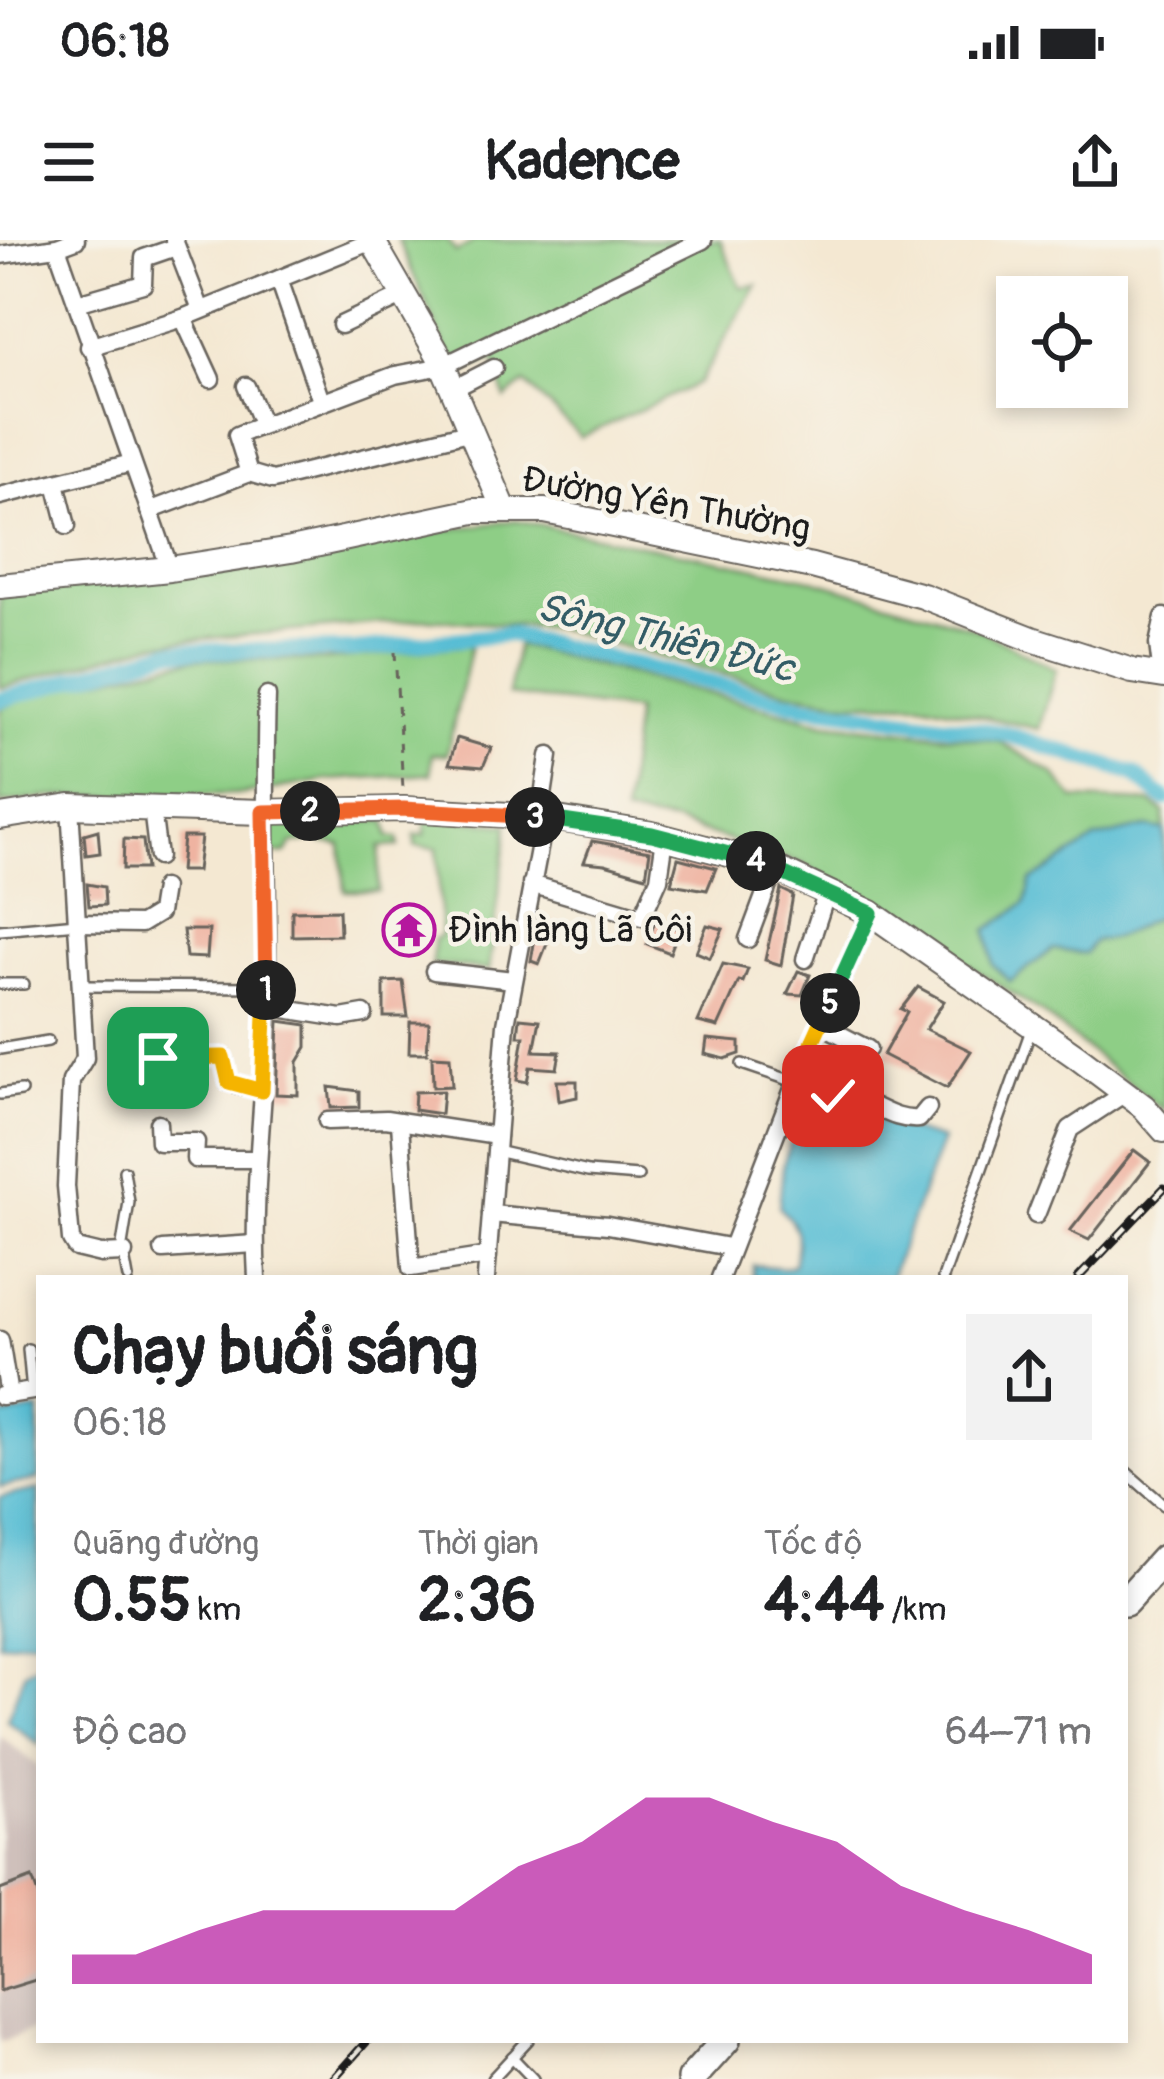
<!DOCTYPE html>
<html lang="vi">
<head>
<meta charset="utf-8">
<style>
  body { margin:0; font-family:Pangolin,sans-serif; background:#f2f2f2; color:#202124; height:100vh; display:flex; flex-direction:column; font-size:45px; white-space:nowrap }
  * { box-sizing:border-box; margin:0 }
  p { font-size:39px; color:#757577 }
  .icon { flex:none; width:66px; height:66px; fill:none; stroke:currentColor; stroke-width:2; stroke-linecap:round; stroke-linejoin:round }
  .map { position:relative; flex:1; overflow:hidden }
  .panel { position:absolute; left:36px; top:1035px; width:1092px; height:768px; display:flex; flex-direction:column; background:#fff; border-radius:0px; box-shadow:0 6px 18px #0003 }
  .panel>* { flex:none }
  .fabs { position:absolute; left:996px; top:36px; display:grid; gap:24px }
  .fabs a { display:grid; place-items:center; width:132px; height:132px; border-radius:0px; background:#fff; box-shadow:0 6px 18px #0003; font-size:60px }
  .pin { position:absolute; display:grid; place-items:center; width:102px; height:102px; color:#fff; margin:-51px; border-radius:24px; box-shadow:0 6px 18px #0006 }
  .km { position:absolute; width:60px; height:60px; margin:-30px; border-radius:50%; background:#222; color:#fff; font-size:33px; line-height:60px; text-align:center }
  .round { display:grid; place-items:center; flex:none; width:126px; height:126px; border-radius:0px; background:#f2f2f2 }
  .overview { display:flex; align-items:center; justify-content:space-between; height:204px; padding:0 36px }
  h1 { font-size:66px; font-weight:800; line-height:90px }
  .metrics { display:grid; grid-template-columns:repeat(3,1fr); gap:18px; height:204px; padding:12px 36px }
  .metrics div { display:grid; align-content:center }
  .metrics b { font-size:60px; font-weight:800 }
  .metrics small { font-size:33px; font-weight:400 }
  .metrics p { font-size:33px }
  .chart { height:336px; padding:24px 36px }
  .chart p { display:flex; justify-content:space-between }
  .chart svg { width:100%; height:216px; margin-top:12px; fill:#b5179e; opacity:.7 }
  .status { display:flex; justify-content:space-between; align-items:center; height:84px; padding:0 60px; background:#fff; direction:ltr }
  .status svg { height:33px; fill:currentColor }
  header { display:flex; justify-content:space-between; align-items:center; height:156px; padding:0 36px; background:#fff; font-size:54px; font-weight:800 }
  .map>svg:first-child { display:block }
  .industrial { fill:#cfc0bb }
  .green { fill:#8ece86; stroke:#557551; stroke-width:3 }
  .water { fill:#56bdd4; stroke:#396c78; stroke-width:3 }
  .lines { fill:none; stroke-linecap:round; stroke-linejoin:round }
  .canal { stroke:#56bdd4; stroke-width:16 }
  .building { fill:#efb3a1 }
  .lane-casing { stroke:#68635c; stroke-width:14 }
  .street-casing { stroke:#68635c; stroke-width:21 }
  .secondary-casing { stroke:#68635c; stroke-width:28 }
  .primary-casing { stroke:#68635c; stroke-width:32 }
  .path { stroke:#68635c; stroke-width:3; stroke-dasharray:9 9; stroke-linecap:butt }
  .lane { stroke:#fff; stroke-width:9 }
  .street { stroke:#fff; stroke-width:16 }
  .secondary { stroke:#fff; stroke-width:24 }
  .primary { stroke:#fff; stroke-width:27 }
  .rail-casing { stroke:#1c1c1c; stroke-width:9 }
  .rail { stroke:#f7f3e8; stroke-width:4.5; stroke-dasharray:14; stroke-linecap:butt }
  .split-1-casing { stroke:#fff; stroke-width:24 }
  .split-2-casing { stroke:#fff; stroke-width:24 }
  .split-3-casing { stroke:#fff; stroke-width:24 }
  .split-4-casing { stroke:#fff; stroke-width:24 }
  .split-5-casing { stroke:#fff; stroke-width:24 }
  .split-6-casing { stroke:#fff; stroke-width:24 }
  .split-1 { stroke:#f5b400; stroke-width:15 }
  .split-2 { stroke:#f0652b; stroke-width:15 }
  .split-3 { stroke:#f0652b; stroke-width:15 }
  .split-4 { stroke:#22a559; stroke-width:15 }
  .split-5 { stroke:#22a559; stroke-width:15 }
  .split-6 { stroke:#f5b400; stroke-width:15 }
  .labels { text-anchor:middle; dominant-baseline:central; stroke-width:9; stroke-linejoin:round; paint-order:stroke }
  .street-label { font-size:36px; fill:#1c1c1c; stroke:#f7f3e8 }
  .poi-label { font-size:36px; fill:#1c1c1c; stroke:#f7f3e8; text-anchor:start }
  .water-label { font-size:39px; font-style:italic; fill:#335c66; stroke:#f7f3e8 }
</style>
</head>
<body>
<div class="status"><b>06:18</b><svg viewBox="0 0 49 12"><path d="M0 12V9h3v3zM5 12V6h3v6zM10 12V3h3v9zM15 12V0h3v12zM26 1h20v11H26zM47 4h2v5h-2z"/></svg></div>
<header><svg class="icon" aria-label="menu" viewBox="0 0 24 24"><path d="M4 6h16M4 12h16M4 18h16"/></svg>Kadence<svg class="icon" aria-label="share" viewBox="0 0 24 24"><path d="M12 15V3M7 8l5-5 5 5M5 13v7h14v-7"/></svg></header>
<div class="map">
<svg width="1164" height="1839" viewBox="0 0 1164 1839">
  <rect width="100%" height="100%" fill="#f7f3e8"/>
  <filter id="ink" filterUnits="userSpaceOnUse"><feTurbulence type="fractalNoise" baseFrequency=".00833" numOctaves="2"/><feDisplacementMap in="SourceGraphic" scale="24" xChannelSelector="R" yChannelSelector="G"/><feConvolveMatrix kernelMatrix="1 2 1 2 8 2 1 2 1" color-interpolation-filters="sRGB"/></filter>
  <filter id="wash" filterUnits="userSpaceOnUse"><feTurbulence type="fractalNoise" baseFrequency=".004" numOctaves="4" result="noise"/><feDisplacementMap in="SourceGraphic" scale="48" xChannelSelector="R" yChannelSelector="G"/><feGaussianBlur stdDeviation="2.7" result="paint"/><feColorMatrix in="noise" values="0 0 0 0 0 0 0 0 0 0 0 0 0 0 0 0 0 1.4 0 .05"/><feComposite in="paint" operator="in"/></filter>
  <g filter="url(#wash)">
    <rect width="100%" height="100%" fill="#f4e8d2"/>
    <path class="industrial" d="M0 1496 39 1527V1788L0 1802Z"/>
    <g class="green">
      <path d="M398 0H447L456 12 476 0H720L741 47 757 45 699 143 581 197 525 143 505 159 494 119 458 135Z"/>
      <path d="M516 280 807 338 978 389 1056 429 1039 489 922 463 847 462 789 452 555 388 427 379 155 403 0 448V353Z"/>
      <path d="M471 405 447 514H432L431 534 327 540 244 554 48 557 0 564V468L55 448 194 419 327 420Z"/>
      <path d="M517 405 826 483 999 501 1054 534 1074 559 1150 562 1164 572V871L1042 773 910 687 803 624 676 583 624 575 635 471 508 455Z"/>
      <path d="M426 576 508 585 489 730 432 724 434 699 441 696 437 608 415 606V595H425Z"/>
      <path d="M263 577H309L308 601 292 604 286 613 267 614Z"/>
      <path d="M322 581H386L389 597 398 598 399 606 380 607 378 651H345L341 605 322 602Z"/>
    </g>
    <g class="water">
      <path d="M1146 587 1164 590V675C1136 684 1125 699 1094 701L1085 714 1053 709 1010 742 993 725 987 690 1026 663 1031 641 1096 599Z"/>
      <path d="M819 862 942 900 890 1038H753V1025L783 1028 793 1025C800 998 800 986 779 968L783 924 801 875 807 864Z"/>
      <path d="M39 1170V1239L0 1247V1176Z"/>
      <path d="M39 1249V1399L0 1404V1257Z"/>
      <path d="M39 1424V1505L7 1480 25 1431Z"/>
    </g>
    <g class="lines">
      <path class="canal" d="M0 460 169 411 355 410 509 394 801 465 1003 493 1134 534 1164 559"/>
    </g>
    <g id="blocks">
      <g class="building">
        <path d="M457 498 491 508 483 527 449 524Z"/>
        <path d="M98 590 100 613 86 615 84 594Z"/>
        <path d="M183 597H201L197 631H180Z"/>
        <path d="M124 599 143 600 146 629H123Z"/>
        <path d="M592 601 650 611 646 636 605 624 584 622Z"/>
        <path d="M678 618 716 628 707 650 671 644Z"/>
        <path d="M87 644 104 647 105 665 89 666Z"/>
        <path d="M781 649 793 655 781 725 765 720Z"/>
        <path d="M339 670 340 695 292 696V671Z"/>
        <path d="M538 681 555 684 539 724 531 721Z"/>
        <path d="M655 681 679 689 670 713 647 704Z"/>
        <path d="M707 685 723 689 710 718 696 712Z"/>
        <path d="M183 690H209L207 718 186 717Z"/>
        <path d="M723 724 748 729 743 742 739 741 718 787 698 782Z"/>
        <path d="M798 731 810 735 802 755 787 754Z"/>
        <path d="M403 741 408 777H384V742Z"/>
        <path d="M918 747 944 761 926 789 971 811 947 848 883 815 907 772 901 769Z"/>
        <path d="M520 778 540 780 534 811 560 812 557 829 530 827 527 842 517 840 524 796H518Z"/>
        <path d="M279 781 307 785V807L298 822V855L276 854Z"/>
        <path d="M410 782H429L427 813H409Z"/>
        <path d="M707 799 740 802V814L725 819 705 814Z"/>
        <path d="M432 816 450 817 452 846 433 847Z"/>
        <path d="M557 841H577V857L559 861Z"/>
        <path d="M329 847 359 851V867L331 868Z"/>
        <path d="M443 851 441 874 414 870 415 852Z"/>
        <path d="M1134 910 1150 922 1089 1000 1070 991Z"/>
        <path d="M32 1638 39 1657V1739L0 1751V1650Z"/>
      </g>
    </g>
  </g>
  <g filter="url(#ink)">
    <use href="#blocks" fill-opacity="0" stroke="#68635c" stroke-width="3"/>
    <g class="lines">
      <g class="lane-casing">
        <g id="lane">
          <path d="M0 690 77 683"/>
          <path d="M0 744H24"/>
          <path d="M81 746 266 747"/>
          <path d="M0 809 48 801"/>
          <path d="M742 824 795 842"/>
          <path d="M0 854 21 851"/>
          <path d="M496 911 588 932 638 936"/>
          <path d="M124 931 129 962 122 1005 128 1038"/>
          <path d="M943 1038 1031 790"/>
          <path d="M28 1109 32 1151"/>
          <path d="M1125 1231 1164 1265"/>
          <path d="M512 1817 533 1839"/>
          <path d="M492 1839 528 1800"/>
        </g>
      </g>
      <g class="street-casing">
        <g id="street">
          <path d="M174 0 201 70"/>
          <path d="M57 7 170 329"/>
          <path d="M0 15 57 7 76 0"/>
          <path d="M279 39 321 161"/>
          <path d="M77 63 143 44 144 18 176 7"/>
          <path d="M183 78 211 139"/>
          <path d="M341 85 404 55"/>
          <path d="M89 107 183 78 372 1"/>
          <path d="M246 146 262 184"/>
          <path d="M453 149 494 128"/>
          <path d="M249 233 237 195 395 135 443 126 703 0"/>
          <path d="M56 243 67 286"/>
          <path d="M0 256 132 223"/>
          <path d="M149 271 249 233 273 240 472 191"/>
          <path d="M1162 436 1158 404 1164 377"/>
          <path d="M70 566 85 818 71 841 66 946 71 1000 76 1008 101 1014 124 1013"/>
          <path d="M152 569 158 617"/>
          <path d="M531 644 642 677 659 639 665 598"/>
          <path d="M77 683 141 684 159 673 163 648"/>
          <path d="M748 699 775 627"/>
          <path d="M805 719 827 652"/>
          <path d="M434 731 513 740"/>
          <path d="M266 766 341 778 364 774"/>
          <path d="M820 784 868 809"/>
          <path d="M158 819 223 817 229 842 262 851"/>
          <path d="M798 836C825 856 835 850 862 861 882 869 897 881 919 879L928 868"/>
          <path d="M327 881 386 879 497 896"/>
          <path d="M158 883 159 902H196L195 919H258"/>
          <path d="M400 884 411 1028 488 1016"/>
          <path d="M491 974 608 985 729 1007"/>
          <path d="M1036 975 1070 889 1125 853"/>
          <path d="M163 1010 255 1004"/>
          <path d="M257 1038C252 958 263 878 266 798 270 684 263 570 267 456"/>
          <path d="M486 1038 506 784 545 577 541 569 549 516"/>
          <path d="M720 1038 798 836 871 673"/>
          <path d="M0 1100 9 1155"/>
          <path d="M1 1156 39 1150"/>
        </g>
      </g>
      <g class="secondary-casing">
        <g id="secondary">
          <path d="M372 0 438 114 504 269"/>
          <path d="M0 346 170 329 291 310 474 271H545L812 326 923 356 1032 399 1132 431 1164 436"/>
          <path d="M0 577 70 566 263 572 404 569 545 577 652 594 767 624 871 673 1076 816 1144 867 1164 890"/>
        </g>
      </g>
      <g class="primary-casing">
        <g id="primary">
          <path d="M1125 1362 1164 1319"/>
          <path d="M691 1839 726 1800"/>
        </g>
      </g>
      <path class="path" d="M395 412 403 549"/>
      <use href="#lane" class="lane"/>
      <use href="#street" class="street"/>
      <use href="#secondary" class="secondary"/>
      <use href="#primary" class="primary"/>
      <g class="rail-casing">
        <g id="rail">
          <path d="M1078 1038 1164 948"/>
          <path d="M333 1839 368 1800"/>
        </g>
      </g>
      <use href="#rail" class="rail"/>
    </g>
  </g>
  <g class="lines" filter="url(#ink)">
    <g class="split-1-casing">
      <path id="split-1" d="M158 818 223 817 229 842 262 851 266 750"/>
    </g>
    <g class="split-2-casing">
      <path id="split-2" d="M266 750 263 572 310 571"/>
    </g>
    <g class="split-3-casing">
      <path id="split-3" d="M310 571 404 569 535 577"/>
    </g>
    <g class="split-4-casing">
      <path id="split-4" d="M535 577 652 594 756 621"/>
    </g>
    <g class="split-5-casing">
      <path id="split-5" d="M756 621 871 673 830 763"/>
    </g>
    <g class="split-6-casing">
      <path id="split-6" d="M830 763 797 836 820 852 833 856"/>
    </g>
    <use href="#split-1" class="split-1"/>
    <use href="#split-2" class="split-2"/>
    <use href="#split-3" class="split-3"/>
    <use href="#split-4" class="split-4"/>
    <use href="#split-5" class="split-5"/>
    <use href="#split-6" class="split-6"/>
  </g>
  <defs>
    <g id="temple-ring" transform="scale(2.7)"><circle r="9.5" fill="#f7f3e8" stroke="#b5179e" stroke-width="1.5"/><path d="M0-6L5-2H3V0L6.5 2.5H4V6H1.5V3h-3V6H-4V2.5H-6.5L-3 0V-2H-5Z" fill="#b5179e"/></g>
  </defs>
  <g fill-rule="evenodd">
    <use href="#temple-ring" x="409" y="690"/>
  </g>
  <g class="labels">
    <g class="street-label">
      <text transform="translate(666 264) rotate(10)">Đường Yên Thường</text>
    </g>
    <g class="poi-label">
      <text x="448" y="690">Đình làng Lã Côi</text>
    </g>
    <g class="water-label">
      <text transform="translate(666 398) rotate(14)">Sông Thiên Đức</text>
    </g>
  </g>
</svg>
<div class="fabs">
<a><svg class="icon" aria-label="locate" viewBox="0 0 24 24"><circle cx="12" cy="12" r="6"/><path d="M12 2v4M12 18v4M2 12h4M18 12h4"/></svg></a>
</div>
<div class="pin" style="left:158px;top:818px;background:#1e9e55"><svg class="icon" aria-label="arrive" viewBox="0 0 24 24"><path d="M6 21V4h12l-3 4 3 4H6"/></svg></div>
<div class="pin" style="left:833px;top:856px;background:#d93025"><svg class="icon" aria-label="check" viewBox="0 0 24 24"><path d="M5 12l5 5 9-10"/></svg></div>
<b class="km" style="left:266px;top:750px">1</b>
<b class="km" style="left:310px;top:571px">2</b>
<b class="km" style="left:535px;top:577px">3</b>
<b class="km" style="left:756px;top:621px">4</b>
<b class="km" style="left:830px;top:763px">5</b>
<section class="panel">
<div class="overview"><div><h1>Chạy buổi sáng</h1><p>06:18</p></div><a class="round"><svg class="icon" aria-label="share" viewBox="0 0 24 24"><path d="M12 15V3M7 8l5-5 5 5M5 13v7h14v-7"/></svg></a></div>
<div class="metrics">
<div><p>Quãng đường</p><b>0.55<small> km</small></b></div>
<div><p>Thời gian</p><b>2:36</b></div>
<div><p>Tốc độ</p><b>4:44<small> /km</small></b></div>
</div>
<div class="chart"><p><span>Độ cao</span>64–71 m</p>
<svg viewBox="0 0 160 44" preserveAspectRatio="none"><path d="M0 44V38L10 38L20 33L30 29L40 29L50 29L60 29L70 20L80 15L90 6L100 6L110 11L120 15L130 24L140 29L150 33L160 38V44z"/></svg>
</div>
</section>
</div>
</body>
</html>
